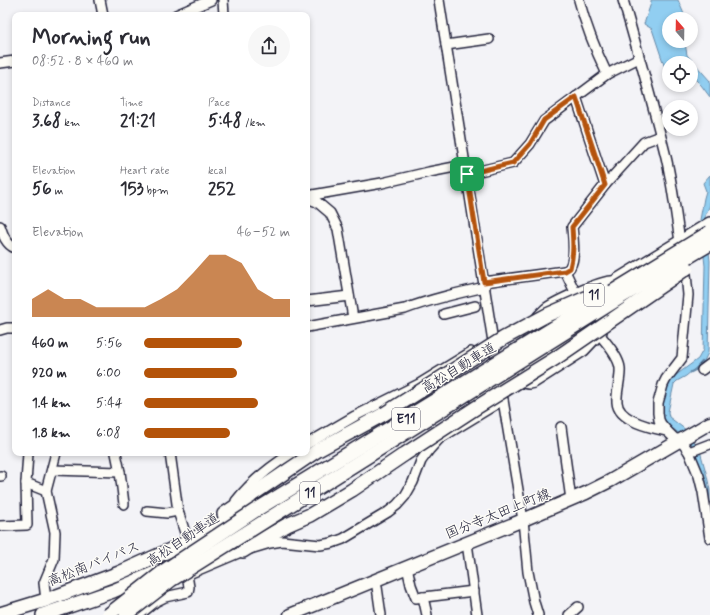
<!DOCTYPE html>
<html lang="en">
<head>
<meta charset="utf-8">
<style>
  body { margin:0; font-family:Mynerve,"Klee One",sans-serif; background:#f7f7f7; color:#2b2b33; height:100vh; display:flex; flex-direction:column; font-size:15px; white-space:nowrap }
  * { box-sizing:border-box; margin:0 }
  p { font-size:13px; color:#7c7c81 }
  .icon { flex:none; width:22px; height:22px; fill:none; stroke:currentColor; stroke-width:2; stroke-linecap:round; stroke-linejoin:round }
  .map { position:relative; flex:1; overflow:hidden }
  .side { position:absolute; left:12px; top:12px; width:298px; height:444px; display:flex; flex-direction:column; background:#fff; border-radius:8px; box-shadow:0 2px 6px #0003 }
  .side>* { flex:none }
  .needle { width:26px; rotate:340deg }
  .buttons { position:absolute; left:662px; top:12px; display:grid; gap:8px }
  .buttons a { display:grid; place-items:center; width:36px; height:36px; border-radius:50%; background:#fff; box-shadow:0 2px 6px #0003; font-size:20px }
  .pin { position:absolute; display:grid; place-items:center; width:34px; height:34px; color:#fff; margin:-17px; border-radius:8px; box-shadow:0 2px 6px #0006 }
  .round { display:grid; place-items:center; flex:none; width:42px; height:42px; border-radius:21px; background:#f7f7f7 }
  .summary { display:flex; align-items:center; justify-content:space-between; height:68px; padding:0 20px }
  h1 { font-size:22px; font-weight:700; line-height:30px }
  .figures { display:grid; grid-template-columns:repeat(3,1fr); gap:6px; height:68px; padding:4px 20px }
  .figures div { display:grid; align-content:center }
  .figures b { font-size:17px; font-weight:700 }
  .figures small { font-size:11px; font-weight:400 }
  .figures p { font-size:11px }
  .chart { height:112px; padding:8px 20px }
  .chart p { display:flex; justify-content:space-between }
  .chart svg { width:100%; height:72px; margin-top:4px; fill:#b45309; opacity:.7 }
  ul { padding:0 20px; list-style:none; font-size:13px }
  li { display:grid; grid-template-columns:64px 48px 1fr; align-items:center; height:30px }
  li i { height:10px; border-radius:5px; background:#b45309 }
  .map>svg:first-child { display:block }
  .water { fill:#91cef1; stroke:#6589a8 }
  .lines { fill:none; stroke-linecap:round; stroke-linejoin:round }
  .stream { stroke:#6589a8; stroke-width:2.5 }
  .minor-casing { stroke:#22223b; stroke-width:12 }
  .major-casing { stroke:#22223b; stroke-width:15 }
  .highway-casing { stroke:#22223b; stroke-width:16 }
  .minor { stroke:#fdfcf7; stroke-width:9 }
  .major { stroke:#fdfcf7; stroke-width:12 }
  .highway { stroke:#fdfcf7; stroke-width:13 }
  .highway-bridge-casing { stroke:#22223b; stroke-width:16; stroke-linecap:butt }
  .highway-bridge { stroke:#fdfcf7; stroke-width:13 }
  .route-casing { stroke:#fff; stroke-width:8 }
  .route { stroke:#b45309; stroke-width:5 }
  .labels { text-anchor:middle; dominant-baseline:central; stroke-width:3; stroke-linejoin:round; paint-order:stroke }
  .shield { fill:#fdfcf7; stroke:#646373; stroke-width:1 }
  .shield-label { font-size:13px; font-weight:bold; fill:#22223b }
  .street-label { font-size:14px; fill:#22223b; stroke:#fdfcf7 }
</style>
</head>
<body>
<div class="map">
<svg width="710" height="615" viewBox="0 0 710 615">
  <rect width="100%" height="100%" fill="#f3f3f7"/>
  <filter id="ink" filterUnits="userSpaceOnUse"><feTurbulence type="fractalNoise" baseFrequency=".025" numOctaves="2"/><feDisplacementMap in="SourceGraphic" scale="8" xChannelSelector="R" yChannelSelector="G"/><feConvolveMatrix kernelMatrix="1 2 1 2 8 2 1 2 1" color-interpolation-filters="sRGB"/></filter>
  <g filter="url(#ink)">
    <g class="water">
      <path d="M651 0H678L686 19H669V41H686L685 43 687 55 710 81V97L701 85 693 77H691V63H669V77H668L652 29 644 24 651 3Z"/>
      <path d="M710 175V205L705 216 710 261 708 353 704 361 686 376 677 381 674 384 668 412 669 417 686 430 700 451 707 476 710 490V524L704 485 695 453 692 445 681 435 664 422 661 413 664 394 667 385 672 378 698 359 703 350 705 266 700 220 704 198 706 191 703 183Z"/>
    </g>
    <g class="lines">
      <path class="stream" d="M691 372 695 370 702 362"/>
      <g class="minor-casing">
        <g id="minor">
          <path d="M100 0 103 15"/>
          <path d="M223 0 224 15"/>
          <path d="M439 0 497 367"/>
          <path d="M579 0C586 27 595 49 607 74"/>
          <path d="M623 0C638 52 653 104 666 157 673 187 676 217 681 248"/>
          <path d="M176 15 211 0"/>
          <path d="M446 45 489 39"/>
          <path d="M0 63 15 61"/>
          <path d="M576 97 605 185"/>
          <path d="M467 174 513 163 530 144 544 121 607 74 639 58"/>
          <path d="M307 196 382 183 429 172 465 165"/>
          <path d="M307 198 317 202 330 213 338 229 353 318"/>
          <path d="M0 226C3 235 6 244 15 248"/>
          <path d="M684 264 686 274 688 295 682 358 666 379 663 385 658 403V413L659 420 661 424 667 431 674 438 681 441 689 452 699 476 703 492 710 538"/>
          <path d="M565 271C567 270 569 269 570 267 576 257 573 238 572 227L605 185 644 142 660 136"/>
          <path d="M484 282 565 271 576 294"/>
          <path d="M307 301 349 296"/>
          <path d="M444 314 475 306"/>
          <path d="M307 327 405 309C431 299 458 293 485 287"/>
          <path d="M0 330 7 328H15"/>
          <path d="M599 334C606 342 619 358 620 368 621 379 616 391 617 402 618 421 652 428 667 431"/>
          <path d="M528 336C530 326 537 316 545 309 553 302 600 281 611 281"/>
          <path d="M702 370 710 364"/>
          <path d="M517 382 529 384 534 383 584 351 602 332"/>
          <path d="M501 388 523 520 528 572 534 602 538 615"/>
          <path d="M561 427 571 500"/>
          <path d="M307 444 355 416 419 384 471 352"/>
          <path d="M689 452 710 444"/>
          <path d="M28 453 26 483 46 491"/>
          <path d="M116 453 120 472 124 504"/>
          <path d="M170 453 178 511 188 542"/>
          <path d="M52 470 120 472"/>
          <path d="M0 476H1"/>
          <path d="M236 501C251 482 271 466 292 453"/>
          <path d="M147 511 167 513 178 511"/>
          <path d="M0 526 27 525 26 483"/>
          <path d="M467 543 477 615"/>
          <path d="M407 567 411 585 416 598 474 591"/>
          <path d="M191 573 243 551 270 543 282 541 320 545 332 543 343 539 388 512 397 505 405 496 413 482 421 461 429 450 439 439 503 400"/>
          <path d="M376 580 381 615"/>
          <path d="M423 597 427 615"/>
          <path d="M46 600 44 583 54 559 55 532 46 491 56 453"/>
          <path d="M139 615 155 602 165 597 188 592 189 587 187 575"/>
          <path d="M569 615 578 607"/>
        </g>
      </g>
      <g class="major-casing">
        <path id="major" d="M290 615 523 520 586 493 610 481 710 423"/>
      </g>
      <g class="highway-casing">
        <g id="highway">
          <path d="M594 295 710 224"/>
          <path d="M474 396 595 321"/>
          <path d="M224 514 318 450 384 414"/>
          <path d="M243 551 259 541 287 525 310 515 352 490 405 454"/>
          <path d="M0 614 46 600 119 573 188 542 252 507"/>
          <path d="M43 615 113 591 162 570"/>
        </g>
      </g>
      <use href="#minor" class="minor"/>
      <use href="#major" class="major"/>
      <use href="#highway" class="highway"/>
      <g class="highway-bridge-casing">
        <g id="highway-bridge">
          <path d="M384 414 504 338 547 315 604 290"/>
          <path d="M405 454 474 409 556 358 687 268"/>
          <path d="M108 615 164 571 256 510 710 232"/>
          <path d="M126 615 171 580 621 297 710 244"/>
        </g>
      </g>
      <use href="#highway-bridge" class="highway-bridge"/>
    </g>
  </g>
  <g class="lines" filter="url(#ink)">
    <g class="route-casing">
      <path id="route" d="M576 97 605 185 572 227C573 242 574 253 570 268L565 271 484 282 467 174 513 163 530 144 544 120Z"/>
    </g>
    <use href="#route" class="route"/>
  </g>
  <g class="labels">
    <g class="shield">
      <rect x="584" y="284" width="20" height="22" rx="3"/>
      <rect x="392" y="408" width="28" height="22" rx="3"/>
      <rect x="300" y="482" width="20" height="22" rx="3"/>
    </g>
    <g class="shield-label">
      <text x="594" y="295">11</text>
      <text x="406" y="419">E11</text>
      <text x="310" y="493">11</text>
    </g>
    <g class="street-label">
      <text transform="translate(459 368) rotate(-31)">高松自動車道</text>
      <text transform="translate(498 514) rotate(-22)">国分寺太田上町線</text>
      <text transform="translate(183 540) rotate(-34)">高松自動車道</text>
      <text transform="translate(94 564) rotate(-22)">高松南バイパス</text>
    </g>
  </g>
</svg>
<div class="buttons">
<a><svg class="needle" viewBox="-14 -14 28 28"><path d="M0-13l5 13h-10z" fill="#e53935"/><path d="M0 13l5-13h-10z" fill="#7c7c81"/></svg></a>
<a><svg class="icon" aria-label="locate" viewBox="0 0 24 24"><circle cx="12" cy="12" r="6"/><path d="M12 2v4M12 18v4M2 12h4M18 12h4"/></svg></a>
<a><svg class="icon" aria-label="layers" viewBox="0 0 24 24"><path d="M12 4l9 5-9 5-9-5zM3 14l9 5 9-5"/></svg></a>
</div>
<div class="pin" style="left:467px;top:174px;background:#1e9e55"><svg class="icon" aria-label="arrive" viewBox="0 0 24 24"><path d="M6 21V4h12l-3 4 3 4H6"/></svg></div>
<section class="side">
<div class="summary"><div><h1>Morning run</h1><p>08:52 · 8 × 460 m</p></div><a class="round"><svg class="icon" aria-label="share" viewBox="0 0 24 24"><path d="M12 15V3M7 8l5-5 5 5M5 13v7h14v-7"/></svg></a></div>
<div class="figures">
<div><p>Distance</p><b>3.68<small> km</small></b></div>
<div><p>Time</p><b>21:21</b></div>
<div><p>Pace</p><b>5:48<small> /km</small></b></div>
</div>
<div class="figures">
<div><p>Elevation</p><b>56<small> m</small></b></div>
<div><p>Heart rate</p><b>153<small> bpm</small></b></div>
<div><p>kcal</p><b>252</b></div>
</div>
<div class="chart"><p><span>Elevation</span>46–52 m</p>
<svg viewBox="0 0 160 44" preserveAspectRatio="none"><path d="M0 44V33L10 27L20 33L30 33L40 38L50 38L60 38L70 38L80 33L90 27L100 17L110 6L120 6L130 11L140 27L150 33L160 33V44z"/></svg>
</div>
<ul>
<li><b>460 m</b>5:56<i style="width:67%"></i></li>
<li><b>920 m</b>6:00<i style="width:64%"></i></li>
<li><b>1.4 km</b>5:44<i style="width:78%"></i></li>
<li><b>1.8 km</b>6:08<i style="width:59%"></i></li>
</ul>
</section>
</div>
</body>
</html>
